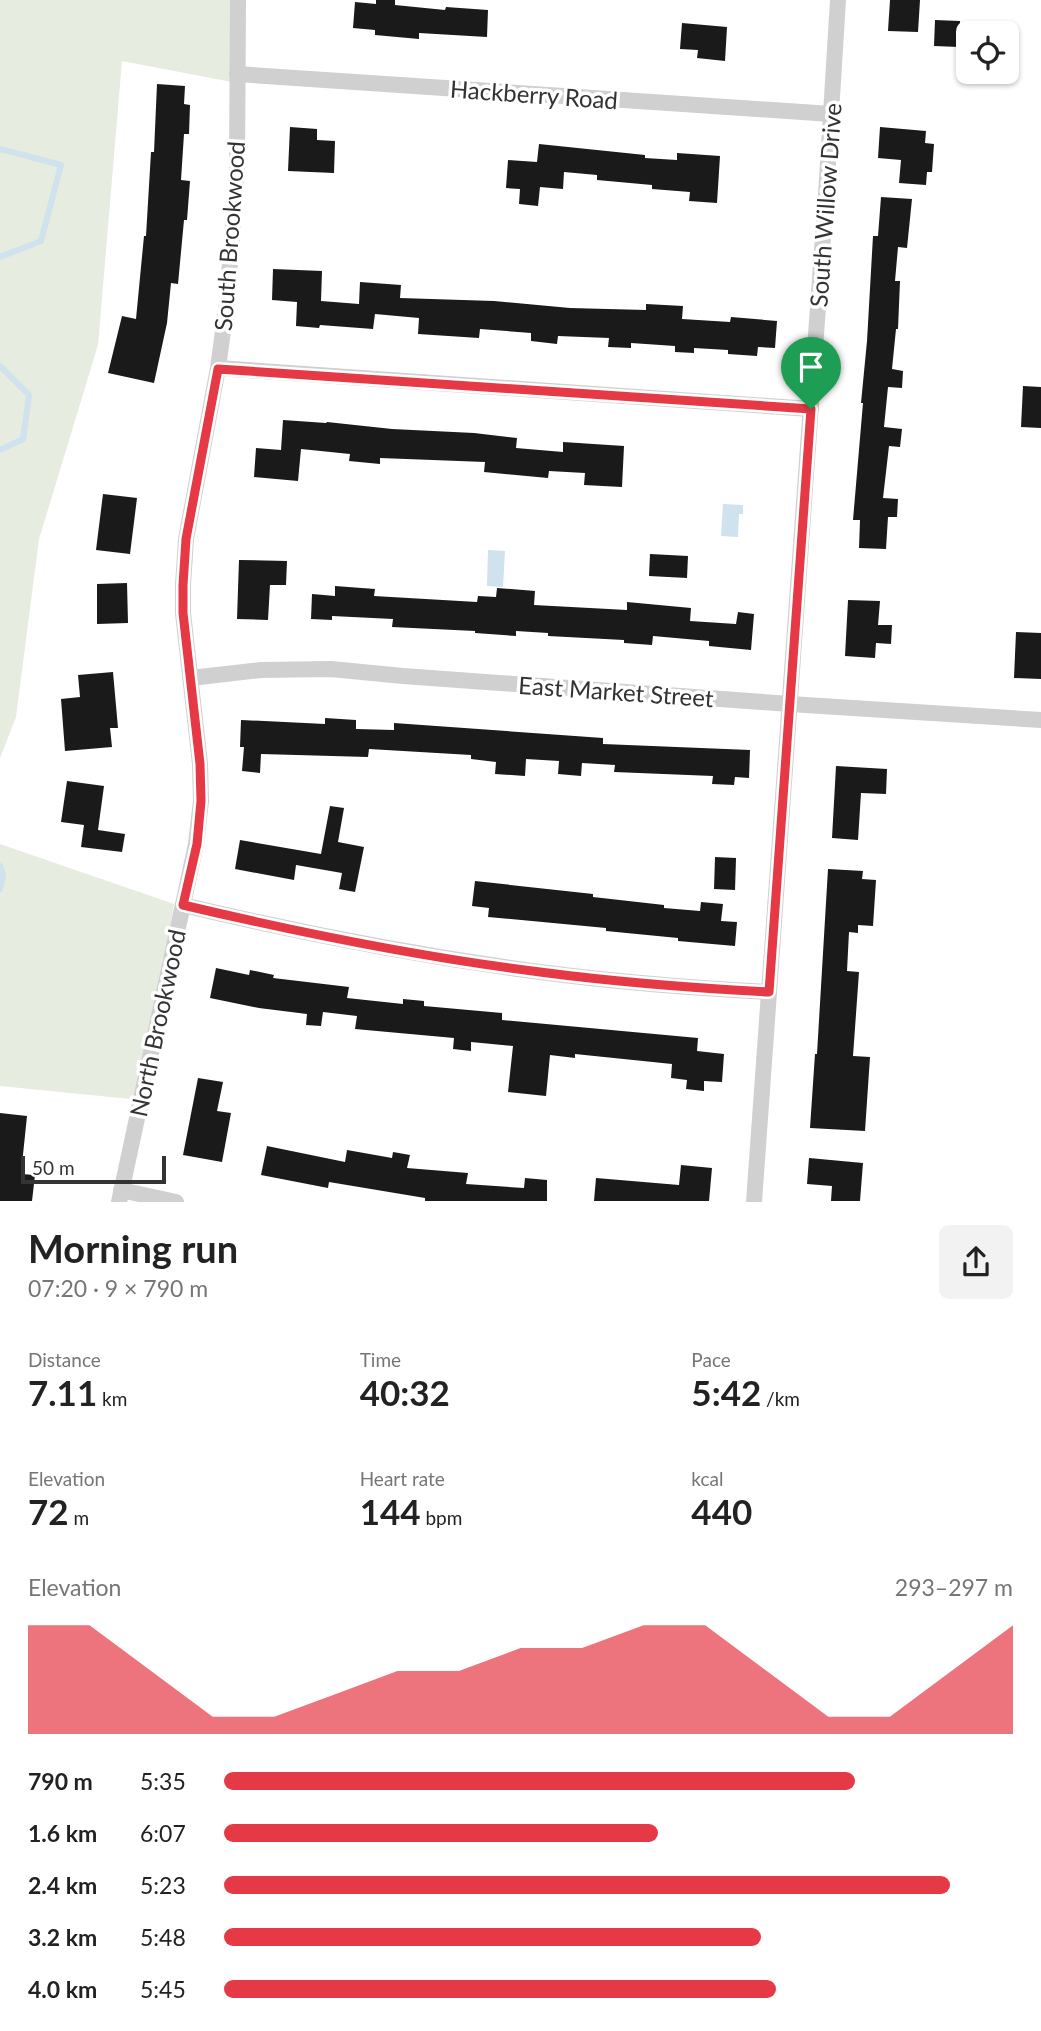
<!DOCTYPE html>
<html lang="en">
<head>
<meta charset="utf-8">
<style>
  body { margin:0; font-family:Lato,sans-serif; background:#f2f2f2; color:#222; height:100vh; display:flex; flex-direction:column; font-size:26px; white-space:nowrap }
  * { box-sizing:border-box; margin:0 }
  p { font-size:23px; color:#767676 }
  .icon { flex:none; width:38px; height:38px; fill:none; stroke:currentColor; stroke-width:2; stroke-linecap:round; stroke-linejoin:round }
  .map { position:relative; height:1202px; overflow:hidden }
  .drawer { display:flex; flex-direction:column; background:#fff; flex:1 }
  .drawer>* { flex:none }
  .fabs { position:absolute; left:956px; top:21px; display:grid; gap:14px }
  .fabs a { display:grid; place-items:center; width:63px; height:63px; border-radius:10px; background:#fff; box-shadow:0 2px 5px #0004; font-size:35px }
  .scale { position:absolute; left:21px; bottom:18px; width:145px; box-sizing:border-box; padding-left:7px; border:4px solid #333; border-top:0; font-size:19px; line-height:24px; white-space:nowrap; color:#333; -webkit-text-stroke:5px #fff; paint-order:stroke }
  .pin { position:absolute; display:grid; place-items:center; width:60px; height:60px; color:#fff; margin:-72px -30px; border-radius:50% 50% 50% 0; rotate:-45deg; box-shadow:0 0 7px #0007 }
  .pin .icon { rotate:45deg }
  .round { display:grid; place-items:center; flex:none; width:74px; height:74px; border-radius:10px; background:#f2f2f2 }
  .summary { display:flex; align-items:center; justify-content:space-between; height:119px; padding:0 28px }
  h1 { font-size:38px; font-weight:700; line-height:52px }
  .stats { display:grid; grid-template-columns:repeat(3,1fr); gap:10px; height:119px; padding:7px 28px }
  .stats div { display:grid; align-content:center }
  .stats b { font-size:35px; font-weight:700 }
  .stats small { font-size:19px; font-weight:400 }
  .stats p { font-size:19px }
  .chart { height:196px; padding:14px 28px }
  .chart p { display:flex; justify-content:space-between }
  .chart svg { width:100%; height:126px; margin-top:7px; fill:#e63946; opacity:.7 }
  ul { padding:0 28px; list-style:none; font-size:23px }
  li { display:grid; grid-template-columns:112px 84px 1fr; align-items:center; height:52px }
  li i { height:18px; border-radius:9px; background:#e63946 }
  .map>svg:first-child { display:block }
  .green { fill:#e6ecdf }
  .water { fill:#cfe2ee }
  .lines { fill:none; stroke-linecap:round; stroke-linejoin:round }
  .stream { stroke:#cfe2ee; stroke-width:6 }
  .building { fill:#1a1a1a }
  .minor { stroke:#d0d0d0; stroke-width:16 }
  .route-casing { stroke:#fff; stroke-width:14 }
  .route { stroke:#e63946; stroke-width:9 }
  .labels { text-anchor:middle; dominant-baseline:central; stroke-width:7; stroke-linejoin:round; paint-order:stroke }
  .street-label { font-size:24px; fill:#333; stroke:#fff }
</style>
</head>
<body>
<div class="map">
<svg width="1041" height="1202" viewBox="0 0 1041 1202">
  <rect width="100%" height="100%" fill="#fff"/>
  <g class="green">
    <path d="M0 0H233L237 83 122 61 98 345 39 539 16 717 0 758Z"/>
    <path d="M0 844 174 904 141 1100 0 1086Z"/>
  </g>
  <g class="water">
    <path d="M723 504 743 505V514H739L738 537 721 536Z"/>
    <path d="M488 550 505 551 503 587 487 586Z"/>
  </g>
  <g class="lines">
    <g class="stream">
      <path d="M0 149 61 165 41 241 0 257"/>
      <path d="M0 366 29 395 23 439 0 450"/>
      <path d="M0 866 3 875 0 889"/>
    </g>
  </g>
  <g class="building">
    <path d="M376 0H395V5L445 10 446 7 488 10 487 37 419 33V39L375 35V30L353 28 355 2 376 4Z"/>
    <path d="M890 0H920L918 32 888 31Z"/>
    <path d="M935 20 960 21 959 47 934 46Z"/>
    <path d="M682 23 727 27 725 61 697 58 698 50 680 49Z"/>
    <path d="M157 84 185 86 184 104 190 105 189 134H184L181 180 190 181 187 220H184L178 284 171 283 167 323 154 383 108 373 122 316 136 319 144 236H146L151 152H154Z"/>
    <path d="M290 127 317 129V140L335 141 334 173 288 171Z"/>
    <path d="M880 127 926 131 925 143 934 144 932 172H927L926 185 899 183 901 160 878 158Z"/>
    <path d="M539 144 645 155V158L677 160V153L720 156 717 203 689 201 690 192 652 189V185L597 180V175L564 172 563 189 540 187 538 206 519 204 520 189 506 188 508 160 537 162Z"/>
    <path d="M881 197 912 199 907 248 898 247 895 281H900L898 329H896L892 369 903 371 902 388 888 387 884 427 902 429 900 447 889 446 883 498 898 499 897 517H888L886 549 859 548 860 520H853L863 403H861L867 341 873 236H878Z"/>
    <path d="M273 269 322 271 321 301 359 304 360 282 401 285 400 298 494 301 570 308 646 310V304L683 306 682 319 730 322 731 317 777 321 775 348 758 347 757 356 728 354V350L694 348V353L675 352V346L631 343V348L608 347 609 338 558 336 557 344 531 341V333L480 329 479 338 418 334 419 318 375 314 373 329 320 325 319 328 296 326 297 302 272 300Z"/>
    <path d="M1023 386 1041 387V428L1021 427Z"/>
    <path d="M283 420 326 423 327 422 392 429 474 433 517 438 516 448 563 452V442L624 446 622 487 584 485 585 473 549 471 548 478 484 472 485 462 380 458V464L349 461 350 454 301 449 298 481 254 477 256 448 281 450Z"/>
    <path d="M103 494 137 498 130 554 96 550Z"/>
    <path d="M650 554 688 556 687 578 649 576Z"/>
    <path d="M239 560 287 561 286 585H270L268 620 237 619Z"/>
    <path d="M127 583 128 623 97 624V584Z"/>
    <path d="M335 586 375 589 374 596 477 602 478 596 496 597 497 588 535 591 534 605 627 610V602L691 608 690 621 736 624 738 612 754 614 751 650 709 646V641L653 636 652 645 624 643V640L548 636V633L516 631V636L475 633V631L392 627 393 619 332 616V620L311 619 312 594 335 596Z"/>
    <path d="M848 600 880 601 878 625H892L891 644 876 643 875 658 845 656Z"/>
    <path d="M1016 632 1041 633V679L1014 678Z"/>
    <path d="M113 672 118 728H110L112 747 65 751 61 699 80 697 78 675Z"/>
    <path d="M325 718 356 720V729L394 730V723L603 738V744L750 750 749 778 735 777 734 785 712 784 713 776 614 772 615 765 582 763 581 776 558 774 559 761 526 759 525 776 495 774 496 762 471 759V755L369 749 368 757 261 754 260 773 242 771 244 747H240L241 720 325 724Z"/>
    <path d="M836 766 887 769 886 794 861 793 858 840 832 838Z"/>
    <path d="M67 781 104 786 98 830 125 834 122 852 81 847 84 825 61 822Z"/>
    <path d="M330 806 344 808 338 842 364 847 355 892 339 889 342 873 296 865 294 880 235 869 240 840 321 854Z"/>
    <path d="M715 857 736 858 735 890 714 889Z"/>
    <path d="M828 869 863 871 862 879 876 880 873 926 858 925V933L849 932 847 971 859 972 853 1056 870 1057 865 1131 810 1128 815 1054H817Z"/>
    <path d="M475 881 593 894V897L664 905V908L700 911 701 902 723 904 721 921 737 922 735 946 678 941V938L606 931V928L488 917 489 908 472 906Z"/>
    <path d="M216 968 249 975 250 970 274 975 273 978 349 987 347 998 403 1004V999L424 1001V1006L502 1013V1020L698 1038 697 1051 724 1054 722 1082 704 1081V1091L686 1089 687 1080 671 1078 672 1064 575 1054V1058L550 1055 546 1096 508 1092 513 1046 471 1042V1051L453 1049 454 1038 355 1029 357 1016 323 1012 321 1026 306 1025 307 1014 259 1008 210 998Z"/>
    <path d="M198 1078 223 1082 217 1111 231 1113 222 1162 183 1155Z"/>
    <path d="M0 1113 27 1116 21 1174 35 1175 32 1201H0Z"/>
    <path d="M267 1146 345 1162 347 1150 392 1158 393 1152 410 1155 407 1168 468 1173 466 1184 524 1188 525 1178 547 1180V1201H425V1198L329 1182 328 1188 261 1175Z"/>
    <path d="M809 1158 863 1163 860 1201H831L832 1186 807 1184Z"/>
    <path d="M681 1165 712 1168 709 1201H594L596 1178 679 1185Z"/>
  </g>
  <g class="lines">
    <g class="minor">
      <path d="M237 74 831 114"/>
      <path d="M218 368 811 409"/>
      <path d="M191 678 261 670 331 669 403 676 790 704 1041 720"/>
      <path d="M183 905C301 933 420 956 540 972 616 982 692 988 769 992"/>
      <path d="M121 1190 176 1202"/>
      <path d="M119 1202 196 844 201 801 200 764 183 613V585L186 539 218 368 227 302 237 171 238 0"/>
      <path d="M754 1202 826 195 838 0"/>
    </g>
  </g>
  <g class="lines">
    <g class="route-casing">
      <path id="route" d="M218 369 811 409 769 992C692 988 616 982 540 972 420 957 301 933 183 905L197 844 201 801 200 764 183 613V585L186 539Z"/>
    </g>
    <use href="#route" class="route"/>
  </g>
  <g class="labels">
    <g class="street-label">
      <text transform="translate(534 94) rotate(4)">Hackberry Road</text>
      <text transform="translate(825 205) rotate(-86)">South Willow Drive</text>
      <text transform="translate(229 236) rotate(-86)">South Brookwood</text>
      <text transform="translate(616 691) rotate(4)">East Market Street</text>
      <text transform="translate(157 1023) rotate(-78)">North Brookwood</text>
    </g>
  </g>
</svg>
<div class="fabs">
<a><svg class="icon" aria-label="locate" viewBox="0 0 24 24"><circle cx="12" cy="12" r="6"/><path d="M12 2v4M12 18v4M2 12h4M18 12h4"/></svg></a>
</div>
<div class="scale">50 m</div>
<div class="pin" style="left:811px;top:409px;background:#1e9e55"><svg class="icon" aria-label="arrive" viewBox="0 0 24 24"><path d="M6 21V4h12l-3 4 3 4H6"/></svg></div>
</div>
<section class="drawer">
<div class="summary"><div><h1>Morning run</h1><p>07:20 · 9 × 790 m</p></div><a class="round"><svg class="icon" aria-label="share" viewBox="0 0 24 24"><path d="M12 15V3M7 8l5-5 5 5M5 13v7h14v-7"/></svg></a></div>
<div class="stats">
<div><p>Distance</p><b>7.11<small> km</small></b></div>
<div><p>Time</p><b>40:32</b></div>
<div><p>Pace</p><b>5:42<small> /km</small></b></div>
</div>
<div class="stats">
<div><p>Elevation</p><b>72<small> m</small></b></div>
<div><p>Heart rate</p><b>144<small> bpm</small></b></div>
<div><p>kcal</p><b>440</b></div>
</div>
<div class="chart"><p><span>Elevation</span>293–297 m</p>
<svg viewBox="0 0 160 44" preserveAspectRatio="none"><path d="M0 44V6L10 6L20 22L30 38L40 38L50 30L60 22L70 22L80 14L90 14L100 6L110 6L120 22L130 38L140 38L150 22L160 6V44z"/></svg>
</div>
<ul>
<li><b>790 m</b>5:35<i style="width:80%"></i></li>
<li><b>1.6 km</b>6:07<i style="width:55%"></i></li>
<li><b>2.4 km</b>5:23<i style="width:92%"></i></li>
<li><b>3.2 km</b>5:48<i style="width:68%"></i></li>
<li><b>4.0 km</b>5:45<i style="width:70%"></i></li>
</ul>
</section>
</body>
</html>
